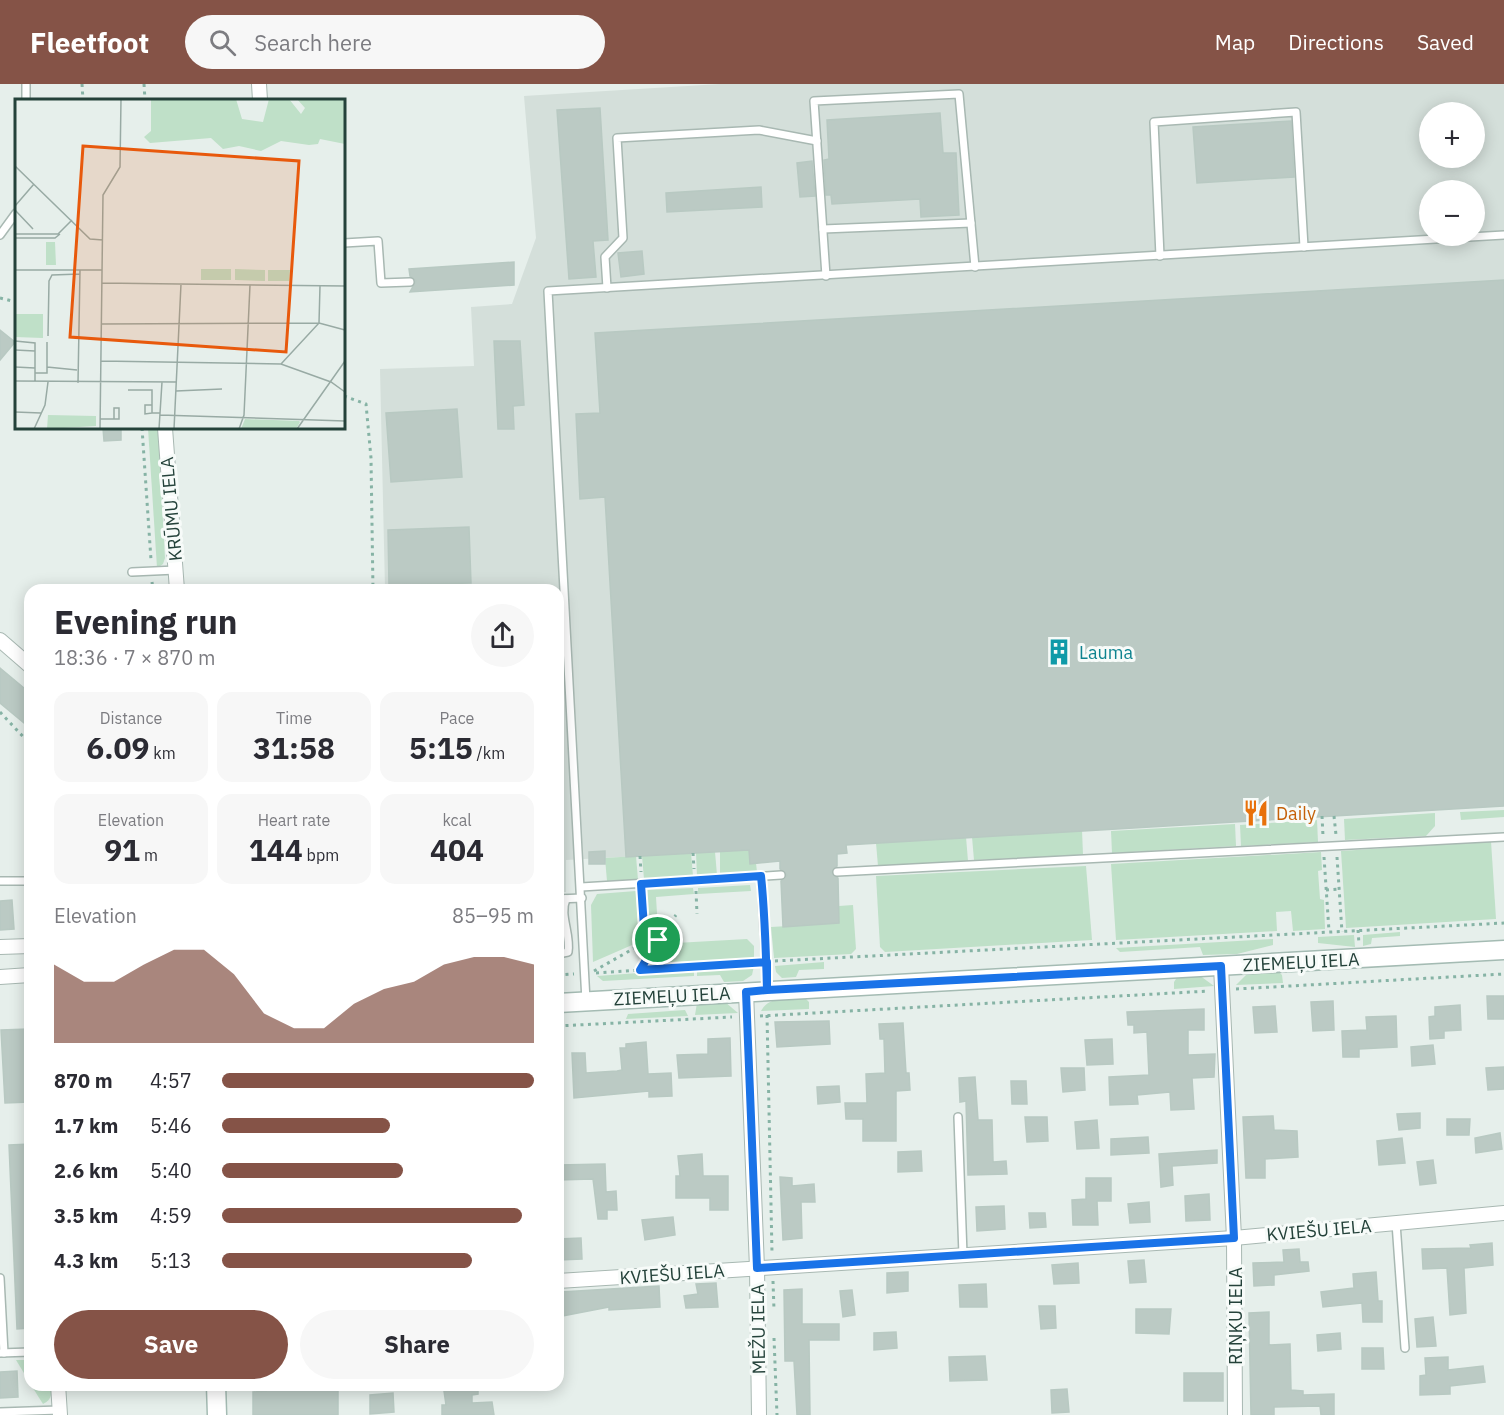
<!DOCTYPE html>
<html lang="en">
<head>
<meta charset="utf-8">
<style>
  body { margin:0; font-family:"IBM Plex Sans",sans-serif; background:#f7f7f7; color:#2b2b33; height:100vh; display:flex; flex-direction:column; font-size:22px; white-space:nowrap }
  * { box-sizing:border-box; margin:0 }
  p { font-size:20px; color:#7c7c81 }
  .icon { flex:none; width:33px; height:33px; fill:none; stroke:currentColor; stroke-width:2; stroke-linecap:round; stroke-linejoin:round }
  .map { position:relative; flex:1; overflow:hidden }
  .side { position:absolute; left:24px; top:500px; width:540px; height:807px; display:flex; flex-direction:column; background:#fff; border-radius:18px; box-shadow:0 3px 15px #0003 }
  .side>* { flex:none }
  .fabs { position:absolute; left:1419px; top:18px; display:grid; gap:12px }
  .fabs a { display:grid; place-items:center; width:66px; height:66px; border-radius:50%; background:#fff; box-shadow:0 3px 15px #0003; font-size:30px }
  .pin { position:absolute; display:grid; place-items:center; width:51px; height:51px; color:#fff; margin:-26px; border:3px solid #fff; border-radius:50%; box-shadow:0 2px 6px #0007 }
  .round { display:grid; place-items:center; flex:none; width:63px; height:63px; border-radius:32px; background:#f7f7f7 }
  .overview { display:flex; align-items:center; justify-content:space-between; height:102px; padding:0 30px }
  h1 { font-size:33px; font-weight:700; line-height:45px }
  .stats { display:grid; grid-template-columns:repeat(3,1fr); gap:9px; height:102px; padding:6px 30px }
  .stats div { display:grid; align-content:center; border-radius:15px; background:#f7f7f7; text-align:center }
  .stats b { font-size:30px; font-weight:700 }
  .stats small { font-size:16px; font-weight:400 }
  .stats p { font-size:16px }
  .chart { height:168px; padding:12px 30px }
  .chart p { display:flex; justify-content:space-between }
  .chart svg { width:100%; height:108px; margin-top:6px; fill:#855347; opacity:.7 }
  .primary-button { display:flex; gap:12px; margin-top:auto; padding:12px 30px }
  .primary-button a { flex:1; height:69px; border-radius:36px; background:#855347; color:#fff; font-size:24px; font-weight:700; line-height:69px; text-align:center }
  .primary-button a+a { background:#f7f7f7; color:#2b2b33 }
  ul { padding:0 30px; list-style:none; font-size:20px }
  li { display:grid; grid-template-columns:96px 72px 1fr; align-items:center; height:45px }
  li i { height:15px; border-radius:8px; background:#855347 }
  header { display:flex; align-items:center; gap:36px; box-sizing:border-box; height:84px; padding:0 30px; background:#855347; color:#fff }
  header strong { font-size:28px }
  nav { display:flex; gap:33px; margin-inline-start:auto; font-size:21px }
  .search { width:420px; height:54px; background:#f7f7f7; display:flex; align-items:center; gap:15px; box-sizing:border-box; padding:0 21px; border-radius:33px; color:#7c7c81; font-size:22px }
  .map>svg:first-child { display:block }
  .built { fill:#d4dfda; fill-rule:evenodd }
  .green { fill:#bfe0c8 }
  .building { fill:#bbcac4; stroke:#b8c9c2; stroke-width:1.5 }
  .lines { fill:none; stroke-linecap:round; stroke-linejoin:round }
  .lane-casing { stroke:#a8b8b2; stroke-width:10 }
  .street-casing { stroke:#a8b8b2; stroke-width:16 }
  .secondary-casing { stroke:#a4bbb3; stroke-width:21 }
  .path { stroke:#86b3a5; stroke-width:3; stroke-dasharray:3 4.5; stroke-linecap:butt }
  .lane { stroke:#fff; stroke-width:7 }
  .street { stroke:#fff; stroke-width:14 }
  .secondary { stroke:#fff; stroke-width:18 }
  .route-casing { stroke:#fff; stroke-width:12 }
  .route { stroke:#1a73e8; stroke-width:8 }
  .labels { text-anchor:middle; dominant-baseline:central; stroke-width:6; stroke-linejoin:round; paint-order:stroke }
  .street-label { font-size:18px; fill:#24423a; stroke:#f7fbf9 }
  .culture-label { font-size:18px; fill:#0d838f; stroke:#f7fbf9; text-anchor:start }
  .food-label { font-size:18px; fill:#c56008; stroke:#f7fbf9; text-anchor:start }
  .inset-road { fill:none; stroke:#98aaa4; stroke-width:1.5 }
  .view { fill:#e8590c; fill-opacity:0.15; stroke:#e8590c; stroke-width:3 }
  .inset-edge { fill:none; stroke:#24423a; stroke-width:3 }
</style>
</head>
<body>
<header>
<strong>Fleetfoot</strong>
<div class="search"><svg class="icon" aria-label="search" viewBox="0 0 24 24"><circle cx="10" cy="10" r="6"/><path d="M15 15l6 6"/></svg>Search here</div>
<nav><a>Map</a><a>Directions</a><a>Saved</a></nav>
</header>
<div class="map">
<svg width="1504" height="1331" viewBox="0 0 1504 1331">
  <rect width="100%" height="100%" fill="#e6efeb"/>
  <path class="built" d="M720 0H1504V722L847 761V769L837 770 839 839 783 843 780 777 750 780 748 766 566 776V808H558V506L385 505 380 285 474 282 471 223 512 220 536 154 524 12ZM1430 28H1474V74H1430ZM1430 106H1474V152H1430Z"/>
  <g class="green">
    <path d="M148 344H158L165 474 163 480 157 484Z"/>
    <path d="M1504 726V733L1461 736 1460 728Z"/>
    <path d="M1435 729V742L1426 752 1345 756 1344 735Z"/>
    <path d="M1317 736 1318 758 1241 762 1240 741Z"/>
    <path d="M1235 740 1236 762 1112 769 1111 747Z"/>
    <path d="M1082 746 1083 771 974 776 972 753Z"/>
    <path d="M966 753 968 777 878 782 876 759Z"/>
    <path d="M1491 757 1496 835 1346 844 1341 767Z"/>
    <path d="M749 766 750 779H756L757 788 720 790V767Z"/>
    <path d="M715 768 717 791 697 792 696 769Z"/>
    <path d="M1321 768 1322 786 1318 787 1320 815 1324 816 1325 845 1293 847 1291 827 1276 828 1277 847 1116 856 1111 780Z"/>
    <path d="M691 769 693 792 644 795 642 772Z"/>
    <path d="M636 772 638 796 607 797 605 774Z"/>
    <path d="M1086 782 1092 856 885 868 880 863 876 792Z"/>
    <path d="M750 801 751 807 698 810V804Z"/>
    <path d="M693 804 694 810 656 813 658 846 648 851 646 806Z"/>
    <path d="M636 807 639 858 593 878 591 821 597 810Z"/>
    <path d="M853 821 856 865 851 870 774 874 771 843 839 839V822Z"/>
    <path d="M1400 848V852L1372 854 1371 860 1363 862V851Z"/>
    <path d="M1354 851 1355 863 1318 859V853Z"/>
    <path d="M747 855 754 862V876L645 883 658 860Z"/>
    <path d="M1273 855V861L1237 870 1203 871 1200 863 1120 868 1116 864Z"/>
    <path d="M824 878V885L799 886 796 893 782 894 776 888 775 882Z"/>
    <path d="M754 882 752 891 743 897 724 898 720 891 697 892V886Z"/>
    <path d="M694 885V892L603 897 597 892Z"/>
    <path d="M1278 887 1282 891 1283 899 1236 901 1248 889Z"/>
    <path d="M1199 891 1214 902 1174 905V898L1178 892Z"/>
    <path d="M804 913 809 918V925L761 927C769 912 789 914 804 913Z"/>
    <path d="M725 918 738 929 695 931 697 919Z"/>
    <path d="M685 926 688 932 626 935 628 930Z"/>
    <path d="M16 1276H30V1299Z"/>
    <path d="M31 1301H51C52 1309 52 1316 43 1320Z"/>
  </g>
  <g class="building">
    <path d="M600 24 608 156 593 157 596 193 569 195 557 26Z"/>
    <path d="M940 29 943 69H956L959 131 921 133 920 115 832 120 831 111H826L824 76 829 75 827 36Z"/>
    <path d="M1291 37 1294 93 1197 99 1193 43Z"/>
    <path d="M812 77 815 112 800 113 797 79Z"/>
    <path d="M761 103 762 123 667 128 666 109Z"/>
    <path d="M642 167 644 190 621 193 618 169Z"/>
    <path d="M514 178V201L410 208 416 197 410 192 409 185Z"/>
    <path d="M1504 196V722L846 761 847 769 837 770V782L831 788 838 794 839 839 783 843 781 797 787 791 780 785V777L750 780 749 766 626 773 605 413 580 415 576 330 600 329 595 249Z"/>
    <path d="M0 246 15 258 0 276Z"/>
    <path d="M494 257H520L524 321 513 322 514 345H498Z"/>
    <path d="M457 325 462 393 391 398 386 329Z"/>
    <path d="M103 344H121V356L104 357Z"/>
    <path d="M469 443 471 499 389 501 388 446Z"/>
    <path d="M0 584 30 609V644L0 619Z"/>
    <path d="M605 767V780H589V768Z"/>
    <path d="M12 816 14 845 0 846V817Z"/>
    <path d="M1487 912H1504V935H1488Z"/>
    <path d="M1333 917 1334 946 1313 947 1311 918Z"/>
    <path d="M1460 921 1461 946 1444 947V954L1430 955 1429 933 1435 932V923Z"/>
    <path d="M1275 922 1277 948 1255 949 1253 923Z"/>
    <path d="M1204 925V946H1188V971L1215 970 1214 993 1192 994 1194 1025 1171 1026 1170 1008 1137 1011 1138 1020 1110 1021 1109 993 1149 991 1147 948 1134 949V941H1128L1127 928Z"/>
    <path d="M1396 932 1397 963 1359 965V973H1343L1342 947 1367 946 1366 933Z"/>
    <path d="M829 937 830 960 777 963 775 938Z"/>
    <path d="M903 939 906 989H909L910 1006 896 1007V1057H863V1035H846L845 1019H867L866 990 885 989 884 955H880L879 940Z"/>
    <path d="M28 945 30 1018 5 1019 1 946Z"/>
    <path d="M730 954 731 992 679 994 677 971 708 970V955Z"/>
    <path d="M1112 955 1113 980 1087 981 1085 956Z"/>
    <path d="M646 958 648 990 671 989 672 1012 649 1013V1007L574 1014 572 969H585L586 989 617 987 622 986 620 964H626V960Z"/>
    <path d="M1433 961 1435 980 1412 982 1411 963Z"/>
    <path d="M1504 983V1005L1488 1006 1486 984Z"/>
    <path d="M1061 984H1084L1085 1006 1063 1008Z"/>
    <path d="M975 993 978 1036H992L993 1078 1006 1077 1007 1090 968 1091 966 1017 960 1018 959 994Z"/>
    <path d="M1011 997H1026L1027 1020H1012Z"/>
    <path d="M839 1002 840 1018 818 1020 817 1003Z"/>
    <path d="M1420 1029V1044L1399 1046 1397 1030Z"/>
    <path d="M1273 1032 1274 1046 1297 1047 1298 1073 1265 1075V1094H1246L1243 1033Z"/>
    <path d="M1025 1033H1047L1048 1057 1027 1058Z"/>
    <path d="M1447 1035H1470L1469 1051H1447Z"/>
    <path d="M1097 1036 1099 1064 1077 1065 1075 1038Z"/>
    <path d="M1500 1049 1502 1065 1476 1069 1475 1054Z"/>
    <path d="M1148 1053 1149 1069 1111 1071V1055Z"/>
    <path d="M1402 1054 1405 1079 1379 1081 1377 1057Z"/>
    <path d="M30 1060V1244L17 1245 9 1061Z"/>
    <path d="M1217 1066V1079L1172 1082 1173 1101 1161 1103 1159 1070Z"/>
    <path d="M921 1067 922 1087 898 1088V1068Z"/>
    <path d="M702 1070 703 1092H728V1126H710V1114H676V1092H680L678 1072Z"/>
    <path d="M1433 1076 1436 1099 1420 1101 1417 1078Z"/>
    <path d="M605 1080 606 1108 616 1107 617 1126H607V1135H598L593 1095 558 1096V1081Z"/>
    <path d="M780 1093 792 1094V1102L814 1100 815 1118H801L802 1154 783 1156Z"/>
    <path d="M1086 1094H1111V1117H1097L1098 1141H1073L1072 1116 1086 1115Z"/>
    <path d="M1209 1110 1210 1136 1186 1137 1185 1112Z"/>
    <path d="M1149 1118 1150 1138 1130 1139 1128 1120Z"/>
    <path d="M1004 1122 1005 1145 977 1147 976 1123Z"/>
    <path d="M1029 1129H1045L1046 1143 1030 1144Z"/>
    <path d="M673 1133 675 1151 645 1156 642 1136Z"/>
    <path d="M581 1154 582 1175 559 1176 558 1155Z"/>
    <path d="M1492 1159 1493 1181 1464 1184 1466 1229 1450 1231 1447 1184 1423 1185 1422 1165 1471 1164 1470 1161Z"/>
    <path d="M1299 1165 1300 1178H1308L1309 1187 1274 1191V1201L1254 1202 1253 1179 1284 1178 1283 1166Z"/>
    <path d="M1144 1176 1146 1198 1130 1199 1128 1177Z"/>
    <path d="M1078 1179 1079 1199 1054 1200 1052 1181Z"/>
    <path d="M908 1188V1207L887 1209V1189Z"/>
    <path d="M1376 1188 1378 1217H1382V1238H1363L1362 1219 1323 1223 1321 1208 1354 1204 1353 1190Z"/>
    <path d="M716 1199 718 1223 686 1224 684 1212 698 1210 696 1200Z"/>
    <path d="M986 1200 987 1223H960L959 1201Z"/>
    <path d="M659 1202 660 1223 609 1226V1223L562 1232 561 1208Z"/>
    <path d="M802 1205V1240H839V1256H809L810 1331H797L794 1277H785L784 1206Z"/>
    <path d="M852 1206 855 1231 843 1233 840 1207Z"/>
    <path d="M1039 1222H1055L1056 1244 1041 1245Z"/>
    <path d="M1136 1225H1171L1169 1250 1136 1249Z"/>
    <path d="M1269 1228V1261L1290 1260 1291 1306 1303 1307V1311L1334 1310V1331H1321L1320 1322 1274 1323V1331H1251L1249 1229Z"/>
    <path d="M1433 1233 1436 1262 1417 1263 1415 1235Z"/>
    <path d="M896 1248 897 1264 874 1266V1249Z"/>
    <path d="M1340 1249 1341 1265 1318 1267 1317 1251Z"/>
    <path d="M1362 1264H1383L1384 1285H1362Z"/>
    <path d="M985 1272 987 1296 950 1297 949 1273Z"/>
    <path d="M1448 1273V1286L1483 1282 1485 1298 1450 1302V1310L1420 1311V1292L1426 1291 1425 1274Z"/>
    <path d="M17 1287 18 1313 0 1314V1288Z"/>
    <rect x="1184" y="1289" width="39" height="28"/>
    <path d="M285 1300H338V1331H253V1308L266 1307V1302Z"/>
    <path d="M443 1300H478V1310L472 1311V1319L492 1318 494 1331H442V1321H446Z"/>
    <path d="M1067 1305 1069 1328 1052 1329 1051 1306Z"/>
    <path d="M393 1309 394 1328 370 1330V1311Z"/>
  </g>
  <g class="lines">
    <g class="lane-casing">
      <g id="lane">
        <path d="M26 0V16"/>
        <path d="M823 145 971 139"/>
        <path d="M0 151 16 129"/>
        <path d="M344 159 378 157 381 199 410 198"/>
        <path d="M1160 172 1154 38 1296 28 1304 163"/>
        <path d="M826 192 814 17 959 10 975 183"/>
        <path d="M607 204 605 173 623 154 617 54 759 46 817 57"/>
        <path d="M132 488 176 486"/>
        <path d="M837 788 1504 753"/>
        <path d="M761 792 767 906"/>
        <path d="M0 797H30"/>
        <path d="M581 803 781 791"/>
        <path d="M558 815 582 814"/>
        <path d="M558 870 568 868C571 850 559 831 566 815"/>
        <path d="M586 917 548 207 1504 151"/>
        <path d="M958 1033 963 1171"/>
        <path d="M1396 1139 1405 1264"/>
        <path d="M0 1194 4 1269"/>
        <path d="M0 1269 30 1268"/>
        <path d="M0 1328 59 1326"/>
      </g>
    </g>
    <g class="street-casing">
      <g id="street">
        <path d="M259 0 260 16"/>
        <path d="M165 344 177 506"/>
        <path d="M0 556 30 582"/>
        <path d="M0 863 30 862"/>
        <path d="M1221 882 1234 1154 1235 1331"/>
        <path d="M0 893 30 891"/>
        <path d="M746 908 757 1184 759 1331"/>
        <path d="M558 1197 1234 1154 1504 1129"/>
        <path d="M58 1300 60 1331"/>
      </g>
    </g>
    <g class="secondary-casing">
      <g id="secondary">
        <path d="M558 919 1504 866"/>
        <path d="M216 1300 217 1331"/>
      </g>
    </g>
    <g class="path">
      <path d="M82 0 83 16"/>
      <path d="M144 0 145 16"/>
      <path d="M0 214 16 218"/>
      <path d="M344 312 366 320 371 374 373 506"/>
      <path d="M142 344 151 476"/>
      <path d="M152 498 153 506"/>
      <path d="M0 628 30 660"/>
      <path d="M1322 732 1323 752"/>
      <path d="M1334 732 1336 751"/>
      <path d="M693 769 694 785"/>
      <path d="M640 772 641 788"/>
      <path d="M1324 773 1329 847"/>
      <path d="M1337 773 1342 848"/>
      <path d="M1326 806 1339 805"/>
      <path d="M696 807 697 830"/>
      <path d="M642 810 645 858 658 856 676 831"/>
      <path d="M1358 846 1359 860"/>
      <path d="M775 877 1504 839"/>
      <path d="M640 886 658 857"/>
      <path d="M594 887 645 858"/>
      <path d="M596 889 757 878"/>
      <path d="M558 891 574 890"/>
      <path d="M1236 905 1504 890"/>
      <path d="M767 931 772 1169"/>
      <path d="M760 932 1209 907"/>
      <path d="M558 942 732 933"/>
      <path d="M773 1197 774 1226"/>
      <path d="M774 1254 777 1331"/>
      <path d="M73 1305 146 1300"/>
    </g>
    <use href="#lane" class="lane"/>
    <use href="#street" class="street"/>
    <use href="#secondary" class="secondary"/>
  </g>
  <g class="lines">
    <g class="route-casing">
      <path id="route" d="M658 856 645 858 641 800 761 792C765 830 766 868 767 906L746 908 757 1184 1234 1154 1221 882 767 906V878L640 886 658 856"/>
    </g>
    <use href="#route" class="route"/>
  </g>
  <defs>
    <g id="building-bare" transform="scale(2.07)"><path d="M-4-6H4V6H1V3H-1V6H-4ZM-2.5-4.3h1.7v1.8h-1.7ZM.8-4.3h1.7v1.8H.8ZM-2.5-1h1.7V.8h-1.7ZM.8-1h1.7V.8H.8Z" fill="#0f9aa8" stroke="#f7fbf9" stroke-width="2.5" paint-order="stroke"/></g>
    <g id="restaurant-bare" transform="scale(2.07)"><path d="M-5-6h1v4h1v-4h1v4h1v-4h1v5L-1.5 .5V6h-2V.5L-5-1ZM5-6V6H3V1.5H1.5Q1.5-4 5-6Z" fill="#e8710a" stroke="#f7fbf9" stroke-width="2.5" paint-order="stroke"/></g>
  </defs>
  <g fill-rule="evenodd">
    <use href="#building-bare" x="1059" y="568"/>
    <use href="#restaurant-bare" x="1256" y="729"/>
  </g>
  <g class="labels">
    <g class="street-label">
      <text transform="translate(171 425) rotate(-95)">KRŪMU IELA</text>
      <text transform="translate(1301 878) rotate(-3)">ZIEMEĻU IELA</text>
      <text transform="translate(672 912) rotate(-3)">ZIEMEĻU IELA</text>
      <text transform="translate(1319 1146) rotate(-5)">KVIEŠU IELA</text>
      <text transform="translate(672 1190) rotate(-4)">KVIEŠU IELA</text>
      <text transform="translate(1235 1232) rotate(-90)">RIŅĶU IELA</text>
      <text transform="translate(758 1245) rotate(-91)">MEŽU IELA</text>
    </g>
    <g class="culture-label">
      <text x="1079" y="568">Lauma</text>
    </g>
    <g class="food-label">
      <text x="1276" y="729">Daily</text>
    </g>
  </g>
  <g transform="translate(15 15)">
    <rect width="330" height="330" fill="#e6efeb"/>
    <path d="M136 0H221L227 20 248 23 254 0H274L286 15 290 9 282 0H330V45L305 40 303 45 294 46 266 42 246 52 224 47 208 50 196 39 135 44 129 38 136 32ZM31 143H40L41 166H31ZM186 170H216V181H186ZM220 170 250 171V182L220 181ZM253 171H275L274 182H253ZM0 215H28V239L0 238ZM33 316 81 317V327L32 330ZM230 320 284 322 285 323 281 330H226Z" fill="#bfe0c8"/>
    <path class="inset-road" d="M0 67 75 140 88 141M0 107 19 85M0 111 18 130M0 135H43L57 121M0 139H40L45 135M0 171H87M87 184 330 187M86 225 304 224 330 231M33 237 34 182 37 176 65 175M0 242 20 244V282M0 251 20 252M86 262 266 265 316 283 330 293M266 265 304 224 305 187M0 268 20 269M32 268 62 271M20 274H32V243M0 282 162 283M63 284 65 171M113 291H137V314H145M161 292 207 290M0 313 26 314M137 314 130 315V306H137M145 316 330 322M85 320H104V309H99V320M19 330 30 306 33 283M85 330 88 96 105 68 106 0M144 330 147 283M159 330 166 185M224 330 229 316 235 186M282 330 330 262"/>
    <path class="view" d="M68 47 284 62 271 253 55 238Z"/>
    <rect width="330" height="330" class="inset-edge"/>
  </g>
</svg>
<div class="fabs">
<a>+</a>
<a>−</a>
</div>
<div class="pin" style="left:658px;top:856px;background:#1e9e55"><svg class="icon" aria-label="arrive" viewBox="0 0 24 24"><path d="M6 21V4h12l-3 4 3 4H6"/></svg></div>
<section class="side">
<div class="overview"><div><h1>Evening run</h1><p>18:36 · 7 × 870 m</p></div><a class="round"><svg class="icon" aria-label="share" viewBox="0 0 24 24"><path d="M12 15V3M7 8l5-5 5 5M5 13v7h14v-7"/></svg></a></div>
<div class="stats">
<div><p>Distance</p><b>6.09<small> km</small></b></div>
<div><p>Time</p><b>31:58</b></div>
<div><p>Pace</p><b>5:15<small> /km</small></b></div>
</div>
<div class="stats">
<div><p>Elevation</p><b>91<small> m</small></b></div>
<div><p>Heart rate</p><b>144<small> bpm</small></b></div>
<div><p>kcal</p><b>404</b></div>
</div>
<div class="chart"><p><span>Elevation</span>85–95 m</p>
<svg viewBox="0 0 160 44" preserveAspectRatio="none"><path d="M0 44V12L10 19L20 19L30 12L40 6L50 6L60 16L70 32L80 38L90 38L100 28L110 22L120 19L130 12L140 9L150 9L160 12V44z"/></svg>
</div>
<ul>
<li><b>870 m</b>4:57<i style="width:100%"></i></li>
<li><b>1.7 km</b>5:46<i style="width:54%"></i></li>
<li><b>2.6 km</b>5:40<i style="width:58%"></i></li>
<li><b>3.5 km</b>4:59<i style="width:96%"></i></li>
<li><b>4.3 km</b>5:13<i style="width:80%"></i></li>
</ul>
<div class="primary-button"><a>Save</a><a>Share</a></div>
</section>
</div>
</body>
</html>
